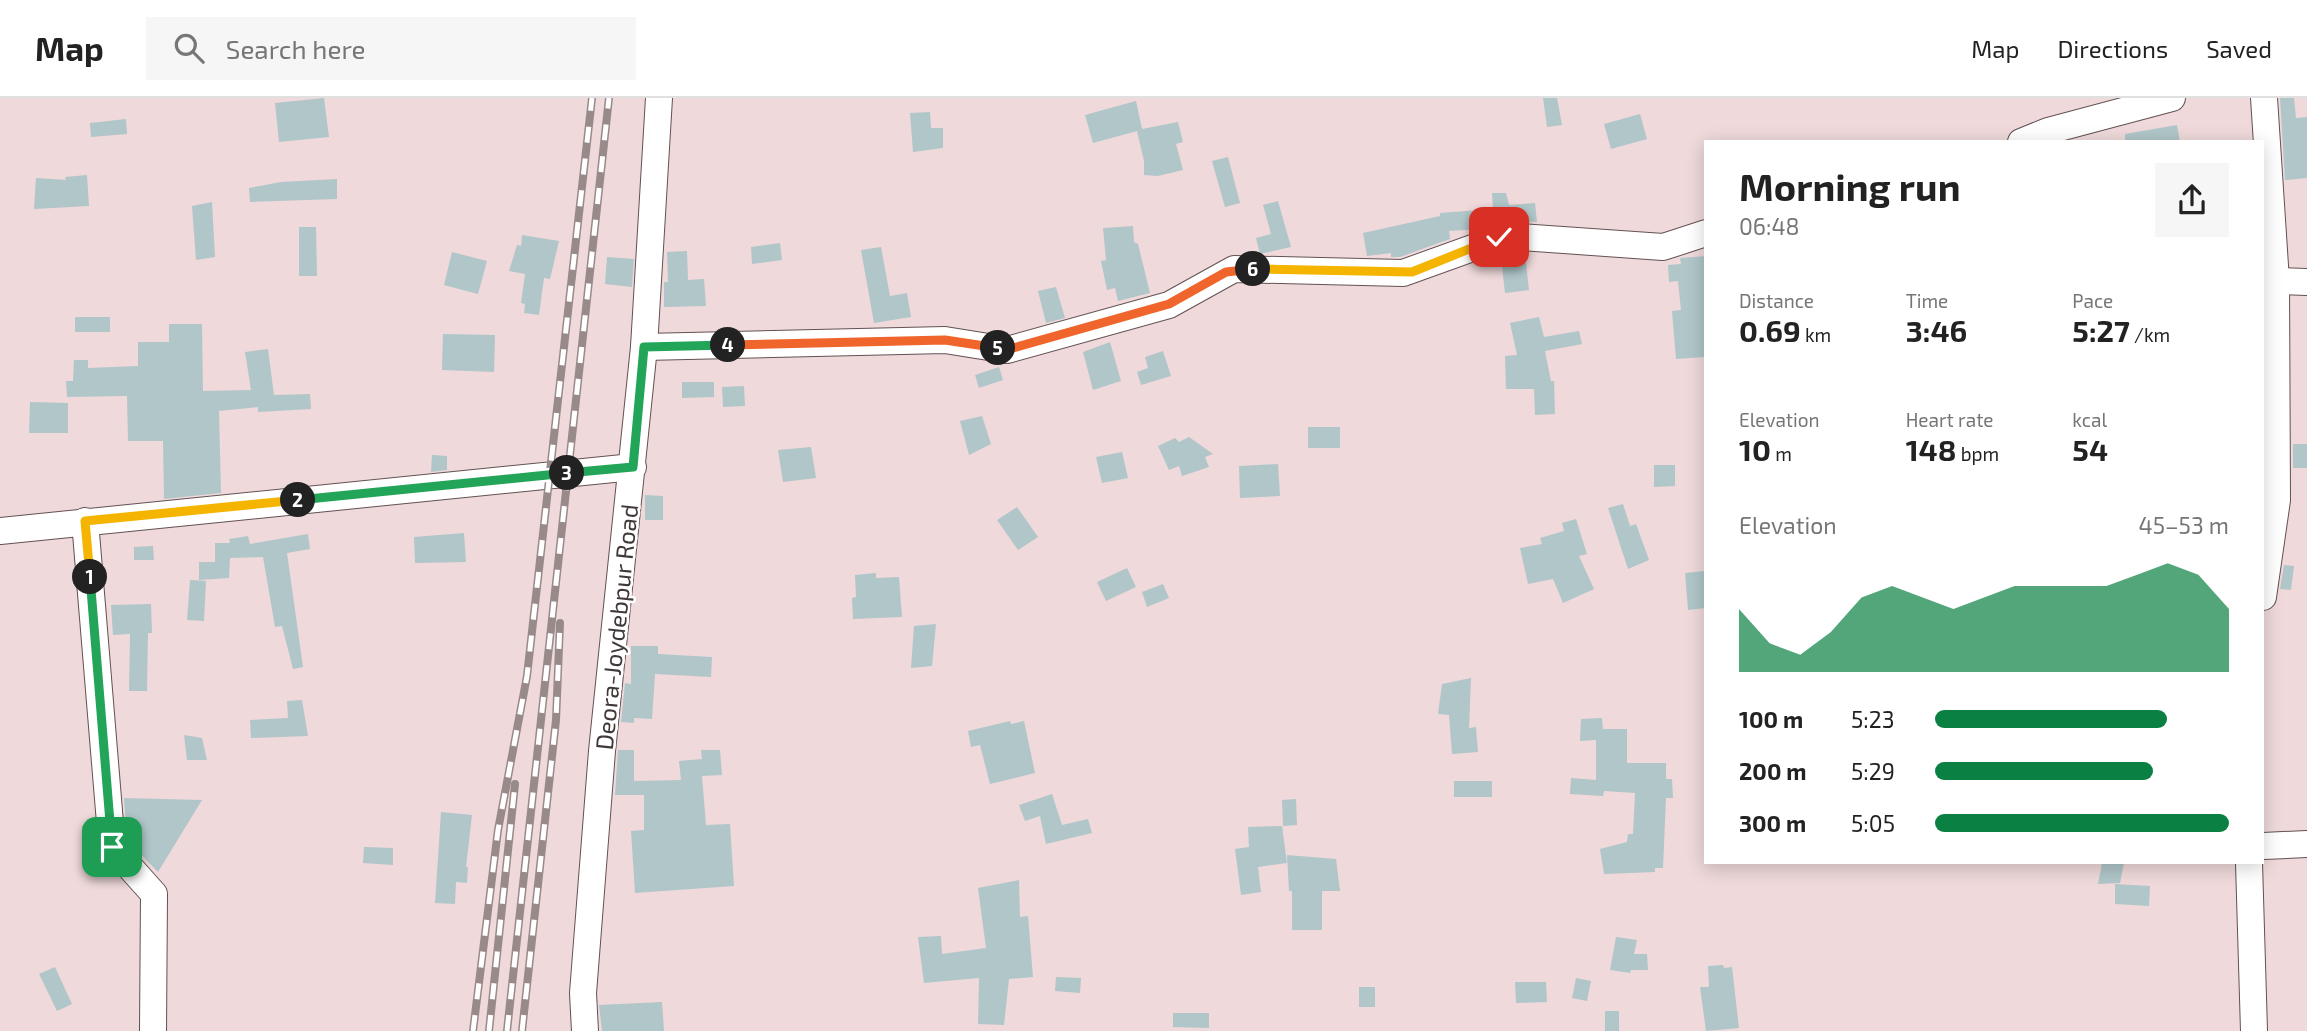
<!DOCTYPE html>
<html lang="en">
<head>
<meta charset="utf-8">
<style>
  body { margin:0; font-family:"Exo 2",sans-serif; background:#f6f6f6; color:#222; height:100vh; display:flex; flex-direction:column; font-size:26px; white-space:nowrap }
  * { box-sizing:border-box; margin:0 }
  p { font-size:23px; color:#767676 }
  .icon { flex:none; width:38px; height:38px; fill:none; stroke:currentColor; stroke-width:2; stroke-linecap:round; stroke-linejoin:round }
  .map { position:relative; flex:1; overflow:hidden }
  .sheet { position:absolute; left:1704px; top:42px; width:560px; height:724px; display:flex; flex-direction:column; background:#fff; border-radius:0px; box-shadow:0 4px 18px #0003 }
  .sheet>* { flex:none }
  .pin { position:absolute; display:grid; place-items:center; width:60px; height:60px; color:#fff; margin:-30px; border-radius:14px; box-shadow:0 4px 10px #0006 }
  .km { position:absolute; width:35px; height:35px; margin:-18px; border-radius:50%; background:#222; color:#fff; font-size:19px; line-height:35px; text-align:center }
  .round { display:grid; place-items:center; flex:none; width:74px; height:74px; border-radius:0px; background:#f6f6f6 }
  .head { display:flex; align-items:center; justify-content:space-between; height:119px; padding:0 35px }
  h1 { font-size:38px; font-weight:700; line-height:52px }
  .figures { display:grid; grid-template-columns:repeat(3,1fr); gap:10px; height:119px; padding:7px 35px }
  .figures div { display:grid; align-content:center }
  .figures b { font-size:30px; font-weight:700 }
  .figures small { font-size:19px; font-weight:400 }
  .figures p { font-size:19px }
  .chart { height:196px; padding:14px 35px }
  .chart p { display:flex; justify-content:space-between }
  .chart svg { width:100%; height:126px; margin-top:7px; fill:#0b8043; opacity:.7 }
  ul { padding:0 35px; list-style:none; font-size:23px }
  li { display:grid; grid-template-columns:112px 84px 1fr; align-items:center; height:52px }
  li i { height:18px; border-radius:9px; background:#0b8043 }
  header { display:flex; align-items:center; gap:42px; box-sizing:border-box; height:98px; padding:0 35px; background:#fff; border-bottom:2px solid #e0e0e0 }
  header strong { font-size:33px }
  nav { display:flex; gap:38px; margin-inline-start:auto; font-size:24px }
  .search { width:490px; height:63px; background:#f6f6f6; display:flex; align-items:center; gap:18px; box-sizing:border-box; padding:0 24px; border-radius:0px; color:#767676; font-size:26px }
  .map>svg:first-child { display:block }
  .building { fill:#b0c6c9 }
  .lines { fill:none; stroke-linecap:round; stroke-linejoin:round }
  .minor-casing { stroke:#645152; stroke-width:28 }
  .minor { stroke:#fff; stroke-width:26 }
  .rail-casing { stroke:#998a8a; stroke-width:8 }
  .rail { stroke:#fff; stroke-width:5; stroke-dasharray:16; stroke-linecap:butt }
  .split-1-casing { stroke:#fff; stroke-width:14 }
  .split-2-casing { stroke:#fff; stroke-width:14 }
  .split-3-casing { stroke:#fff; stroke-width:14 }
  .split-4-casing { stroke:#fff; stroke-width:14 }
  .split-5-casing { stroke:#fff; stroke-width:14 }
  .split-6-casing { stroke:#fff; stroke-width:14 }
  .split-7-casing { stroke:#fff; stroke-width:14 }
  .split-1 { stroke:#22a559; stroke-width:9 }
  .split-2 { stroke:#f5b400; stroke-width:9 }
  .split-3 { stroke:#22a559; stroke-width:9 }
  .split-4 { stroke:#22a559; stroke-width:9 }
  .split-5 { stroke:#f0652b; stroke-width:9 }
  .split-6 { stroke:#f0652b; stroke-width:9 }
  .split-7 { stroke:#f5b400; stroke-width:9 }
  .labels { text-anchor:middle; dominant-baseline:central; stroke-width:5; stroke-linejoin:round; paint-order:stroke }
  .street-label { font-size:24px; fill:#413939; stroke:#fff }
</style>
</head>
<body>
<header>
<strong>Map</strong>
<div class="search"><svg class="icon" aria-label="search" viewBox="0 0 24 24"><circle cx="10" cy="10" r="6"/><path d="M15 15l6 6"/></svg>Search here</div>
<nav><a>Map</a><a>Directions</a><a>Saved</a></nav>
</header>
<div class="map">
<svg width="2307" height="933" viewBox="0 0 2307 933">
  <rect width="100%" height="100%" fill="#efd9da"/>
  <g class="building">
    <path d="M324 0 329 39 279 44 275 5Z"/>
    <path d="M1543 0H1557L1562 27 1547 29Z"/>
    <path d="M2280 0H2294L2296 20 2307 19V80L2285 82Z"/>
    <path d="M1136 3 1142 31 1178 24 1183 44 1176 46 1183 72 1158 78 1144 77V63L1137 33 1093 45 1085 17Z"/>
    <path d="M930 14 931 30H943V50L913 54 910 15Z"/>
    <path d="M1640 16 1647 41 1611 51 1604 26Z"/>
    <path d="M126 21 127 36 91 39 90 25Z"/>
    <path d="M2177 27 2180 44H2125V36Z"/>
    <path d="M1228 59 1240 105 1225 109 1212 63Z"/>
    <path d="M87 77 89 108 34 111 36 80 66 82 65 79Z"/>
    <path d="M337 81V101L250 104 249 90 281 84Z"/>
    <path d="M1492 95H1506L1509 107 1535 105 1537 124 1507 122 1483 127 1480 131 1449 133 1450 141 1400 159H1391V155L1367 158 1363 135 1440 118V115L1493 111Z"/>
    <path d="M1278 103 1291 149 1260 156 1256 140 1271 136 1263 107Z"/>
    <path d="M212 104 215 159 196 162 192 108Z"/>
    <path d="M1133 128 1134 144 1138 146 1150 195 1118 203 1115 190 1107 192 1101 163 1106 162 1103 130Z"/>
    <path d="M299 129H316L317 178H299Z"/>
    <path d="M522 137 559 143 550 181 544 180 539 217 524 215 525 206 521 205 525 176 509 173 517 147 521 148Z"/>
    <path d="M780 145 782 162 752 166 751 149Z"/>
    <path d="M881 149 890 198 907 195 911 219 874 225 861 152Z"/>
    <path d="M687 153 688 182 704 181 706 208 664 209V184H668L667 154Z"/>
    <path d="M452 154 487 163 478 196 444 187Z"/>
    <path d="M1706 158V259L1676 261 1672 213 1681 212 1678 183 1669 184 1668 167 1681 166 1680 160Z"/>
    <path d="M607 159 634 161 632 189 605 186Z"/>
    <path d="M1526 165 1529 192 1505 195 1502 168Z"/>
    <path d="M1056 189 1065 220 1046 225 1038 193Z"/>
    <rect x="75" y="219" width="35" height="15"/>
    <path d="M1539 219 1544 239 1579 233 1582 246 1545 253 1551 283H1554L1555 316 1535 317 1534 291H1506L1505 258 1517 257 1510 225Z"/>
    <path d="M169 226H202L203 293 251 292 245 254 268 251 274 297 310 296 311 311 258 314V309L219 313 221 395 164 401 163 343H128L127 298 67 299 66 283H73L74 262H88V270L138 268V244H169Z"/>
    <path d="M443 236 495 237 494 274 442 272Z"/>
    <path d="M1110 244 1121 283 1093 292 1083 254Z"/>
    <path d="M1163 253 1171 278 1141 287 1137 274 1148 270 1145 259Z"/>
    <path d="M999 269 1003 282 979 290 975 277Z"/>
    <path d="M682 284H714V299L682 300Z"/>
    <path d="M744 288 745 308 723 309 722 289Z"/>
    <path d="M30 304 68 305V335H29Z"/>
    <path d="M982 318 991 346 969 357 960 323Z"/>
    <rect x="1308" y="329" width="32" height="21"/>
    <path d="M1189 339 1213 356 1205 359 1209 369 1182 378 1179 368 1169 372 1158 348 1175 340 1179 344Z"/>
    <rect x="2293" y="346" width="14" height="24"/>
    <path d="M811 349 816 380 783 384 778 352Z"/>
    <path d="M1122 354 1128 380 1102 385 1096 359Z"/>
    <path d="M432 357 447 358V372L431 374Z"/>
    <path d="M1278 366 1280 398 1240 400 1239 368Z"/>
    <path d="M1654 367H1675V388L1654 389Z"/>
    <path d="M645 397 663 398V422H645Z"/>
    <path d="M1623 406 1630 428 1636 426 1649 462 1628 471 1608 410Z"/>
    <path d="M1017 409 1038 439 1018 452 997 422Z"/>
    <path d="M1576 421 1587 456 1579 458 1594 491 1563 505 1553 481 1528 486 1520 450 1542 446 1540 440 1564 433 1562 425Z"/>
    <path d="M464 435 466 464 415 465 414 439Z"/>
    <path d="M308 436 310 451 287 455 303 569 293 571 282 528 275 529 263 459 230 460 229 480 199 482V464H215V445H230L229 441 248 438 250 446Z"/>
    <path d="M153 448 154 462H134V449Z"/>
    <path d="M2284 467 2294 468 2291 492 2280 491Z"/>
    <path d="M1127 470 1136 489 1106 503 1097 484Z"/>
    <path d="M1704 473 1706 510 1688 512 1685 475Z"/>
    <path d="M876 475V480L899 479 902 519 853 521 852 500 856 499 855 477Z"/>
    <path d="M190 482 206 483 204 523 187 522Z"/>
    <path d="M1163 486 1169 500 1147 509 1142 494Z"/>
    <path d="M151 506 152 535H148L147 593H129L130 536 113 537 111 507Z"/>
    <path d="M936 526 932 568 911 570 914 528Z"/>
    <path d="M631 548H658V556L712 559 711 579 655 576 652 621 634 620V625L621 624 625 585 631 586Z"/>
    <path d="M1471 580 1469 630 1476 629 1478 654 1452 656 1449 617 1438 616 1442 586Z"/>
    <path d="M302 602 308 638 251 640 250 622 288 620 287 603Z"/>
    <path d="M1602 620 1603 631H1627V665H1666V681H1672L1673 700H1666L1663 770H1655V774L1604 776 1600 751 1627 744 1628 736H1633L1635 695 1604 693 1603 698 1570 696 1571 680 1596 682V642L1580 643 1581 621Z"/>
    <path d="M1010 623 1011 626 1024 623 1035 675 990 686 980 647 971 649 968 633Z"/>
    <path d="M184 637 202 640 207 662H187Z"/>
    <path d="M618 652H634V683L681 682 679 663 702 661 701 652H720L722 677 702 678 706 727 730 726 734 788 635 795 631 733 644 732V697H615Z"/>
    <rect x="1454" y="683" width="38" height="16"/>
    <path d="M1052 696 1062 727 1088 721 1092 735 1046 746 1040 718 1025 723 1019 707Z"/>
    <path d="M124 700 202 702 158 774 127 742Z"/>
    <path d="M1296 701 1297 727 1283 728 1282 702Z"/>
    <path d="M441 714 472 717 466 769H468L467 785 456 784 455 806 435 805Z"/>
    <path d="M1282 728 1287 765 1258 769 1261 794 1241 797 1235 751 1249 749 1248 729Z"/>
    <path d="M364 749 393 750V767L363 765Z"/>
    <path d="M1287 757 1336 761 1340 793H1322V832H1292V793H1289Z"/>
    <path d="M2102 765H2124L2120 785 2098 786Z"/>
    <path d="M1019 782 1020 819 1028 818 1033 879 1009 881 1004 927 978 926 979 880 924 885 918 839 941 838 942 856 986 850 978 790Z"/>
    <path d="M2115 786 2150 788 2149 808 2115 806Z"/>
    <path d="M1616 839 1637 842 1634 856H1647L1648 872H1631L1630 875 1610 872Z"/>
    <path d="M1723 867 1724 870 1732 869 1739 930 1706 933 1700 889H1709L1708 868Z"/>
    <path d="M55 869 72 906 57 913 39 876Z"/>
    <path d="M1056 879 1081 880 1080 895 1055 893Z"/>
    <path d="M1576 880 1591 883 1587 903 1572 900Z"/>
    <path d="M1515 884H1546L1547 904 1516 905Z"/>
    <rect x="1359" y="889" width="16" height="20"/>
    <path d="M662 904 664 933H602L599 907Z"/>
    <rect x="1605" y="913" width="14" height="20"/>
    <path d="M1173 915H1209V930L1173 929Z"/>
  </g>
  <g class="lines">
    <g class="minor-casing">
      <g id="minor">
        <path d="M2021 44 2048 33 2172 0"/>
        <path d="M2276 183 2307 184"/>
        <path d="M644 249 945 242 1007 252 1169 207 1234 171 1403 175 1506 138 1663 149 1706 135"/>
        <path d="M85 423 112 749 154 796 153 933"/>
        <path d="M0 433 633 369"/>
        <path d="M2263 499 2277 402 2276 183 2264 0"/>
        <path d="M2263 748 2307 746"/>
        <path d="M2249 765 2254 933"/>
        <path d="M585 933 583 895 602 653 644 249 659 0"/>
      </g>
    </g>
    <use href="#minor" class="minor"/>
    <g class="rail-casing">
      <g id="rail">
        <path d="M473 933 498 732 527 578 592 0"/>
        <path d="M489 933 515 686"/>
        <path d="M507 933 609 0"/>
        <path d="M522 933 556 622 560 525"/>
      </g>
    </g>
    <use href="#rail" class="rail"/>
  </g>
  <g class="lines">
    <g class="split-1-casing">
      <path id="split-1" d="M90 479 112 749"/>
    </g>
    <g class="split-2-casing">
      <path id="split-2" d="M90 479 85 423 298 402"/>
    </g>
    <g class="split-3-casing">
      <path id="split-3" d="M298 402 567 375"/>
    </g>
    <g class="split-4-casing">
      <path id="split-4" d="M567 375 633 369 644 249 728 247"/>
    </g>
    <g class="split-5-casing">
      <path id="split-5" d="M728 247 945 242 998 250"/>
    </g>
    <g class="split-6-casing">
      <path id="split-6" d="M998 250H1013L1169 206 1226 174 1253 171"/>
    </g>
    <g class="split-7-casing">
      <path id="split-7" d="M1253 171 1412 174 1499 139"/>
    </g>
    <use href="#split-1" class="split-1"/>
    <use href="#split-2" class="split-2"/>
    <use href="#split-3" class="split-3"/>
    <use href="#split-4" class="split-4"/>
    <use href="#split-5" class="split-5"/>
    <use href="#split-6" class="split-6"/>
    <use href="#split-7" class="split-7"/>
  </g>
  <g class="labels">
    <g class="street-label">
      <text transform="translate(616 529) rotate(-84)">Deora-Joydebpur Road</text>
    </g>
  </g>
</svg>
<div class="pin" style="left:112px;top:749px;background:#1e9e55"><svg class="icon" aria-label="arrive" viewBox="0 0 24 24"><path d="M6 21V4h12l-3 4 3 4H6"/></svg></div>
<div class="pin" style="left:1499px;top:139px;background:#d93025"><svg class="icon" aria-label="check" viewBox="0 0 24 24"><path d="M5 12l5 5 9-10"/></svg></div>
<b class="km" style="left:90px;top:479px">1</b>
<b class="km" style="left:298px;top:402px">2</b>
<b class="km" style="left:567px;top:375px">3</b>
<b class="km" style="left:728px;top:247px">4</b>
<b class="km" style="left:998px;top:250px">5</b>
<b class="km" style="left:1253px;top:171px">6</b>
<section class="sheet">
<div class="head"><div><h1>Morning run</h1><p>06:48</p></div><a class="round"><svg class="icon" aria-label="share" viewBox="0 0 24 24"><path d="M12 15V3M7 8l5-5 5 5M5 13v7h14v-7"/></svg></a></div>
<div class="figures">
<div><p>Distance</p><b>0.69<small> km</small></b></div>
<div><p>Time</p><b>3:46</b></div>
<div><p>Pace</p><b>5:27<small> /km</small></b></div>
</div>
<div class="figures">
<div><p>Elevation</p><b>10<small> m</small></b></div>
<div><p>Heart rate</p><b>148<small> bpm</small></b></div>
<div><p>kcal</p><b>54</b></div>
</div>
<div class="chart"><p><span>Elevation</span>45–53 m</p>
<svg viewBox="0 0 160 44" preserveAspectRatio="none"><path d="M0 44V22L10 34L20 38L30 30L40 18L50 14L60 18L70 22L80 18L90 14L100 14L110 14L120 14L130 10L140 6L150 10L160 22V44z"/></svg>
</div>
<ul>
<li><b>100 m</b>5:23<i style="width:79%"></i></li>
<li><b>200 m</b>5:29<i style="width:74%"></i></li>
<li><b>300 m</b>5:05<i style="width:100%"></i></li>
</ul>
</section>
</div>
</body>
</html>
